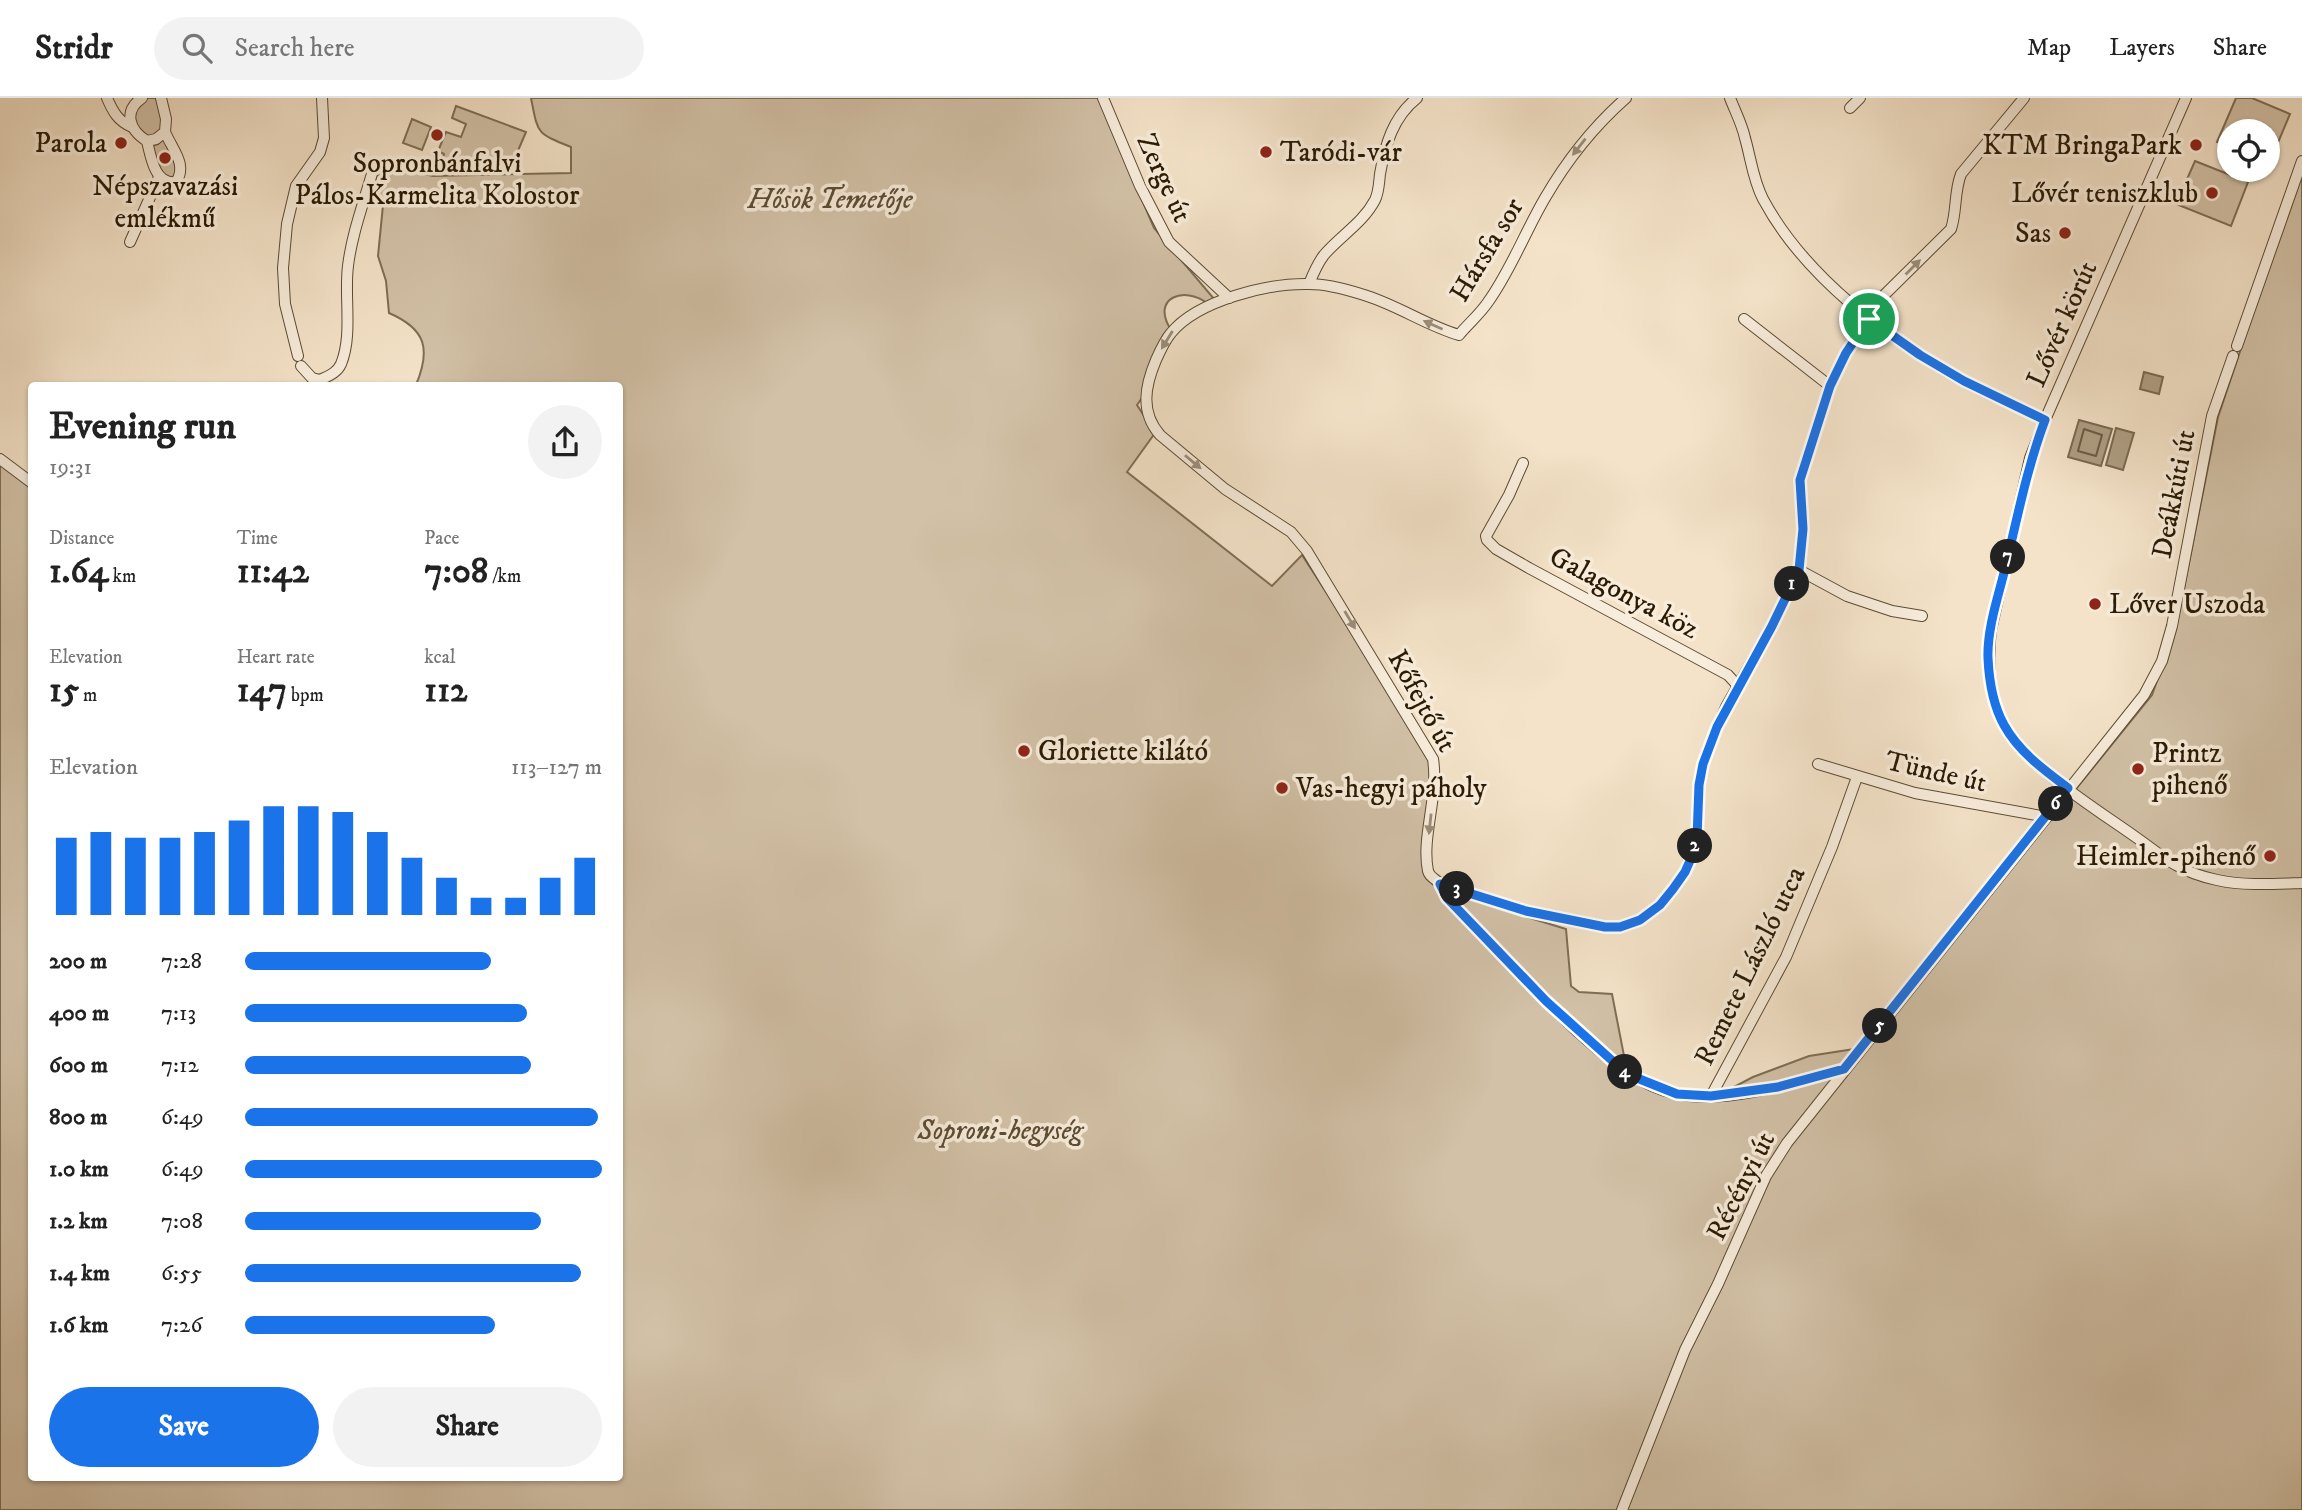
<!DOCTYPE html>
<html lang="en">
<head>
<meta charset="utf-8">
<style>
  body { margin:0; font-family:"IM FELL DW Pica",serif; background:#f2f2f2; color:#222; height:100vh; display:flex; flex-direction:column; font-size:26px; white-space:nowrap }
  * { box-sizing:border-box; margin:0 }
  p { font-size:23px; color:#767676 }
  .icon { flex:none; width:38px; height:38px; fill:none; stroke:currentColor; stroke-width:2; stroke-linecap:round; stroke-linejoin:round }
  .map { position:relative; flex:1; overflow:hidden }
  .details { position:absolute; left:28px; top:284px; width:595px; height:1099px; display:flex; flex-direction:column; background:#fff; border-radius:7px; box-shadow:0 2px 5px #0004 }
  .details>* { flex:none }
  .buttons { position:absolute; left:2217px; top:21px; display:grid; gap:14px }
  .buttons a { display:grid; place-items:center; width:63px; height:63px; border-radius:50%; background:#fff; box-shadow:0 2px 5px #0004; font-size:35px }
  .pin { position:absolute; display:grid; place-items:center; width:60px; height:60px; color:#fff; margin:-30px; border:4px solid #fff; border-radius:50%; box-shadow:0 2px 7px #0007 }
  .km { position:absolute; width:35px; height:35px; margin:-18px; border-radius:50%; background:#222; color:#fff; font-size:19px; line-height:35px; text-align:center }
  .round { display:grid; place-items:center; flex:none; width:74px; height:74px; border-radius:37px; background:#f2f2f2 }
  .summary { display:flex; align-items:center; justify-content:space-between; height:119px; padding:0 21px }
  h1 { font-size:38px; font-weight:700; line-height:52px }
  .metrics { display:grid; grid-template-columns:repeat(3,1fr); gap:10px; height:119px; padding:7px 21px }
  .metrics div { display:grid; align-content:center }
  .metrics b { font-size:35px; font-weight:700 }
  .metrics small { font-size:19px; font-weight:400 }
  .metrics p { font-size:19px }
  .chart { height:196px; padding:14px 21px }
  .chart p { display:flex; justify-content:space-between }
  .chart svg { width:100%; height:126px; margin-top:7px; stroke:#1a73e8; stroke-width:6 }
  .button { display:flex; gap:14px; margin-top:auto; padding:14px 21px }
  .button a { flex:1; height:80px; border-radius:42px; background:#1a73e8; color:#fff; font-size:28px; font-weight:700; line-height:80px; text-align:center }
  .button a+a { background:#f2f2f2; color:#222 }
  ul { padding:0 21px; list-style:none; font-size:23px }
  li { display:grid; grid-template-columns:112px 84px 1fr; align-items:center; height:52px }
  li i { height:18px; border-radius:9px; background:#1a73e8 }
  header { display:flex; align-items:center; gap:42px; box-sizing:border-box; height:98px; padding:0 35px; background:#fff; border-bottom:2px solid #e0e0e0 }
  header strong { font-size:33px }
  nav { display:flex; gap:38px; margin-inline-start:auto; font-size:24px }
  .search { width:490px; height:63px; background:#f2f2f2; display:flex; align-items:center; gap:18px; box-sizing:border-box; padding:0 24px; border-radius:38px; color:#767676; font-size:26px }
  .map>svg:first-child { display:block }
  .green { fill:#d2c1a7; stroke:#7e6e54; stroke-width:2 }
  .water { fill:#af9f85; stroke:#7a6a51; stroke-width:2 }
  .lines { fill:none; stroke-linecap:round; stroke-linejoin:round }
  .shore { stroke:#6c5c44; stroke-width:2 }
  .minor-casing { stroke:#5c4c34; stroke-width:12 }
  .minor { stroke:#f8eddc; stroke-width:10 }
  .oneway { fill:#9b8e7a }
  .route-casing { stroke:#fff; stroke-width:14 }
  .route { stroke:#1a73e8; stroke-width:9 }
  .poi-dot { fill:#8f2418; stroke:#f8eddc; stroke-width:2.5 }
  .labels { text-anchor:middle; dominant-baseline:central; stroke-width:7; stroke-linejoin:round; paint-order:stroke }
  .poi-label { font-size:28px; fill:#2a1a02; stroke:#f8eddc; text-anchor:end }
  .street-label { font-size:28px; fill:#2a1a02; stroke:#f8eddc }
  .park-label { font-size:28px; font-style:italic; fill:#5c4c34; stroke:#f8eddc }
</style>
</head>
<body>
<header>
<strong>Stridr</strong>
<div class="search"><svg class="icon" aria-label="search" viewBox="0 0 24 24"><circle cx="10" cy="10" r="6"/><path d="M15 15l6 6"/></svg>Search here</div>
<nav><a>Map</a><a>Layers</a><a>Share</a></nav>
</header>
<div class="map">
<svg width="2302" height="1412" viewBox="0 0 2302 1412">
  <rect width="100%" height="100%" fill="#f4e3c9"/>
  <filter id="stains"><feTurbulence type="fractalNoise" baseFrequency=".00286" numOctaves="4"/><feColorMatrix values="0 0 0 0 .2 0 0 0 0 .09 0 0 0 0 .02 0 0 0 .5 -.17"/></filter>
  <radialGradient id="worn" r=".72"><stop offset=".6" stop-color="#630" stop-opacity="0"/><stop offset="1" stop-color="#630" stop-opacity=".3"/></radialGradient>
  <g class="green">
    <path d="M147 0H157L161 6 164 37 147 48C134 41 130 35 128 21L137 7Z"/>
    <path d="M531 0H1099L1154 130 1215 202 1207 205C1185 188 1150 199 1171 232L1147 293 1137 307 1155 335 1127 374 1272 488 1302 457 1430 653 1431 779 1465 800 1566 831 1571 888 1579 894 1612 896 1625 963 1638 985 1711 1001 1753 979 1809 958 1867 949 2152 597 2176 530 2218 319 2302 69V1412H0V362L32 388V1379H620V287H416C431 251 426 231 389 215L386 183 378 158 383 107 368 104 375 81 384 71 392 69 433 78 571 75V49C536 35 538 36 531 0Z"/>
    <path d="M2236 0H2252L2290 16 2269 66 2268 33H2230L2229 49 2217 44Z"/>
    <path d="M456 8 526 34 511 69 431 71 435 61 442 63 444 56 438 53 446 34 461 39 466 26 452 20Z"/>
    <path d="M412 21 431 29 422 52 403 45Z"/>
    <path d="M165 38 179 77 167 87 148 49 158 46Z"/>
    <path d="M2195 63 2248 84 2231 128 2176 106Z"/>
  </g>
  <g class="water">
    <path d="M2144 274 2163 279 2159 296 2140 291Z"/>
    <path d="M2079 322 2112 331 2101 368 2068 359Z"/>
    <path d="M2116 330 2134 335 2123 372 2106 367Z"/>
  </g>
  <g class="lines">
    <path class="shore" d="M2084 331 2102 337 2096 358 2078 353Z"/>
    <g class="minor-casing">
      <g id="minor">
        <path d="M107 0C113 14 118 23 132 29"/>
        <path d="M142 0C123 13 129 32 147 43L156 41 165 34 166 21 161 0"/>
        <path d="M1103 0 1140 88 1169 144 1229 200"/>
        <path d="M1626 0C1593 29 1567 62 1545 100 1525 134 1511 172 1488 204 1480 216 1468 226 1459 237 1425 227 1396 206 1361 196 1345 191 1326 186 1309 186 1269 185 1198 202 1171 235 1165 242 1160 253 1156 262 1145 288 1140 314 1160 337L1225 391 1291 434 1307 453 1433 661C1439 698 1421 739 1428 773 1430 780 1435 780 1439 785 1443 789 1445 795 1447 800 1491 844 1532 891 1578 934 1608 960 1636 987 1676 996 1724 1007 1797 984 1844 971"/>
        <path d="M1730 0C1735 13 1742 26 1745 40 1751 61 1753 82 1763 101 1804 178 1888 241 1963 283 1989 297 2018 308 2045 322"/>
        <path d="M2186 0 2045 322 2030 360 1991 532C1987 564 1988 596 2004 626 2025 668 2098 712 2137 740 2150 749 2163 760 2176 767 2188 774 2203 779 2217 782 2244 788 2274 786 2302 785"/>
        <path d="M1850 10 1860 0"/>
        <path d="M147 43C151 60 155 87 176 84 188 67 172 51 165 34"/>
        <path d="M130 144 159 79"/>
        <path d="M1309 186C1313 176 1317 166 1324 157 1340 138 1363 125 1375 102 1379 94 1379 84 1380 76 1385 47 1393 19 1417 0"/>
        <path d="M1864 217 1951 131C1957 113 1954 94 1961 76L2024 0"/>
        <path d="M1744 221 1830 288"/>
        <path d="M2237 248 2302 63"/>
        <path d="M298 258 285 206 283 170 287 126 296 88 320 54 324 40 322 0"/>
        <path d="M301 268 312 280 320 282 322 287"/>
        <path d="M320 282C328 278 337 275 341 266 353 237 344 198 348 168 352 135 364 104 373 72L378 66"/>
        <path d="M0 361 32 385"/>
        <path d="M1523 365 1509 397 1486 438 1487 442 1496 451 1529 470 1728 577 1738 588"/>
        <path d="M1799 472 1847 498 1892 513 1922 518"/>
        <path d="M1818 666 1915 695 2047 719"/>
        <path d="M1440 786 1526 813 1605 829H1621L1640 822 1660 807 1673 791 1685 774 1697 740 1699 687 1703 666 1708 651 1726 609 1772 528 1799 472 1803 431 1800 381 1830 288 1846 255 1869 221"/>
        <path d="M1711 998 1786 859 1832 749 1857 679"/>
        <path d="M1622 1412 1685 1252 1718 1186 1766 1078 1787 1045 2144 597 2162 563 2172 528 2212 318 2233 258"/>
      </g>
    </g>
    <use href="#minor" class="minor"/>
  </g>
  <defs><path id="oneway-solid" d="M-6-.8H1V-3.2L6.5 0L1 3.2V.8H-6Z" transform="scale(1.75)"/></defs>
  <g class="oneway">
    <use href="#oneway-solid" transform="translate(1579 49) rotate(128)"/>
    <use href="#oneway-solid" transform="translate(1913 169) rotate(-45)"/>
    <use href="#oneway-solid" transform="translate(1433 227) rotate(-156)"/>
    <use href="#oneway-solid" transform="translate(1167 242) rotate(122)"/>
    <use href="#oneway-solid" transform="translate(1193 364) rotate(40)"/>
    <use href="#oneway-solid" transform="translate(1350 522) rotate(59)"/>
    <use href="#oneway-solid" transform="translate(1430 726) rotate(96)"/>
  </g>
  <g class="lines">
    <g class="route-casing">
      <path id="route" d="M1869 221 1920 257 1964 283 2045 322C2027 370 2017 421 2005 471 1998 499 1987 531 1988 560 1989 582 1993 607 2004 627 2019 654 2044 672 2068 690L1844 971 1778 989 1711 998 1677 996 1627 976 1546 903 1447 800 1440 786 1526 813 1605 829H1620L1640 822 1660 807 1673 791 1685 774 1693 756 1697 740 1699 687 1703 666 1717 629 1772 528 1799 472 1803 431 1800 382 1830 288 1846 255Z"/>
    </g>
    <use href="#route" class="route"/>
  </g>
  <g class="poi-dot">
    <circle cx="437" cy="37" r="7"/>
    <circle cx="121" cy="45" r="7"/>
    <circle cx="2196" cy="47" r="7"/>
    <circle cx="1266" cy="54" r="7"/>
    <circle cx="165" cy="60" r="7"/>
    <circle cx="2212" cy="95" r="7"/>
    <circle cx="2065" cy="135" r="7"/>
    <circle cx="2095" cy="506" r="7"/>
    <circle cx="1024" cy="653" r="7"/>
    <circle cx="2138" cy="671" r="7"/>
    <circle cx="1282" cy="690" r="7"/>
    <circle cx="2270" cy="758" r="7"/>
  </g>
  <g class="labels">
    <g class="poi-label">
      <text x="107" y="45">Parola</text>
      <text x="2182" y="47">KTM BringaPark</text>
      <text x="1280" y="54" text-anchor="start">Taródi-vár</text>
      <text x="437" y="65" text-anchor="middle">Sopronbánfalvi<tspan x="437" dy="32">Pálos-Karmelita Kolostor</tspan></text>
      <text x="165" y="88" text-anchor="middle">Népszavazási<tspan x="165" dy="32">emlékmű</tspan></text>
      <text x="2198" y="95">Lővér teniszklub</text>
      <text x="2051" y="135">Sas</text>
      <text x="2109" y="506" text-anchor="start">Lőver Uszoda</text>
      <text x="1038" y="653" text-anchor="start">Gloriette kilátó</text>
      <text x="2152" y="655" text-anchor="start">Printz<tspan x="2152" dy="32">pihenő</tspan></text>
      <text x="1296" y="690" text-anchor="start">Vas-hegyi páholy</text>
      <text x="2256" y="758">Heimler-pihenő</text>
    </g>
    <g class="street-label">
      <text transform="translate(1164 80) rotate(65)">Zerge út</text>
      <text transform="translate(1487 152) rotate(-59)">Hársfa sor</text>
      <text transform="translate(2062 226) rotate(-66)">Lővér körút</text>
      <text transform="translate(2174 396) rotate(-79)">Deákkúti út</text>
      <text transform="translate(1624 495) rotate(28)">Galagonya köz</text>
      <text transform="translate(1422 603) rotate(61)">Kőfejtő út</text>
      <text transform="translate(1936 674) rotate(13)">Tünde út</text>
      <text transform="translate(1750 868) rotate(-64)">Remete László utca</text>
      <text transform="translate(1741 1088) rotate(-63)">Récényi út</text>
    </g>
    <g class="park-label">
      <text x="830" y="101">Hősök Temetője</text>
      <text x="1000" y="1032">Soproni-hegység</text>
    </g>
  </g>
  <rect width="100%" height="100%" filter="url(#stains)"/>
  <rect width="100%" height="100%" fill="url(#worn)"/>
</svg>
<div class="buttons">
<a><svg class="icon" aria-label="locate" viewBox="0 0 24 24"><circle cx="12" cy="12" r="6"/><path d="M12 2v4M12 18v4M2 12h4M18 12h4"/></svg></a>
</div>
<div class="pin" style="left:1869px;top:221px;background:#1e9e55"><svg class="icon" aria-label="arrive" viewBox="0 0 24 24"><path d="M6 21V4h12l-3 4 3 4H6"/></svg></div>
<b class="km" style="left:1792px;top:486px">1</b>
<b class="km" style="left:1695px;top:748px">2</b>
<b class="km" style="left:1457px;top:791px">3</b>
<b class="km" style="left:1625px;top:974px">4</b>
<b class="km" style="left:1880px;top:928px">5</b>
<b class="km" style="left:2056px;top:706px">6</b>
<b class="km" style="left:2008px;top:459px">7</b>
<section class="details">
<div class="summary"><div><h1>Evening run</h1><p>19:31</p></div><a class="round"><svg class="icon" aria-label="share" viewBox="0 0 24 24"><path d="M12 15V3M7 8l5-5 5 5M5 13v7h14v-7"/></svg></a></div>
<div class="metrics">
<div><p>Distance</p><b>1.64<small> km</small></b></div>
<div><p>Time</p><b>11:42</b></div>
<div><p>Pace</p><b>7:08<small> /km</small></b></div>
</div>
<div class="metrics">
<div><p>Elevation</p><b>15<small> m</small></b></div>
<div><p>Heart rate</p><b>147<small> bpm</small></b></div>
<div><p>kcal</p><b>112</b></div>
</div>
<div class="chart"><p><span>Elevation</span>113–127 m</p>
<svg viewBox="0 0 160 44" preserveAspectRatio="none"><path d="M5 44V17M15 44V15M25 44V17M35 44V17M45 44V15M55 44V11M65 44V6M75 44V6M85 44V8M95 44V15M105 44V24M115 44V31M125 44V38M135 44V38M145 44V31M155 44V24"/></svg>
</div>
<ul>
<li><b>200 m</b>7:28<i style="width:69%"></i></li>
<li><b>400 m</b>7:13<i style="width:79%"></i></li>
<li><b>600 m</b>7:12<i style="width:80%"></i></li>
<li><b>800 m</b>6:49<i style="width:99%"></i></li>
<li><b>1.0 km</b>6:49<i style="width:100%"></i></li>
<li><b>1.2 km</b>7:08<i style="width:83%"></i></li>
<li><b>1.4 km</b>6:55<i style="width:94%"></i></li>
<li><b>1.6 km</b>7:26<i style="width:70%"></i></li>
</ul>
<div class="button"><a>Save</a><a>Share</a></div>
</section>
</div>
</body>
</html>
